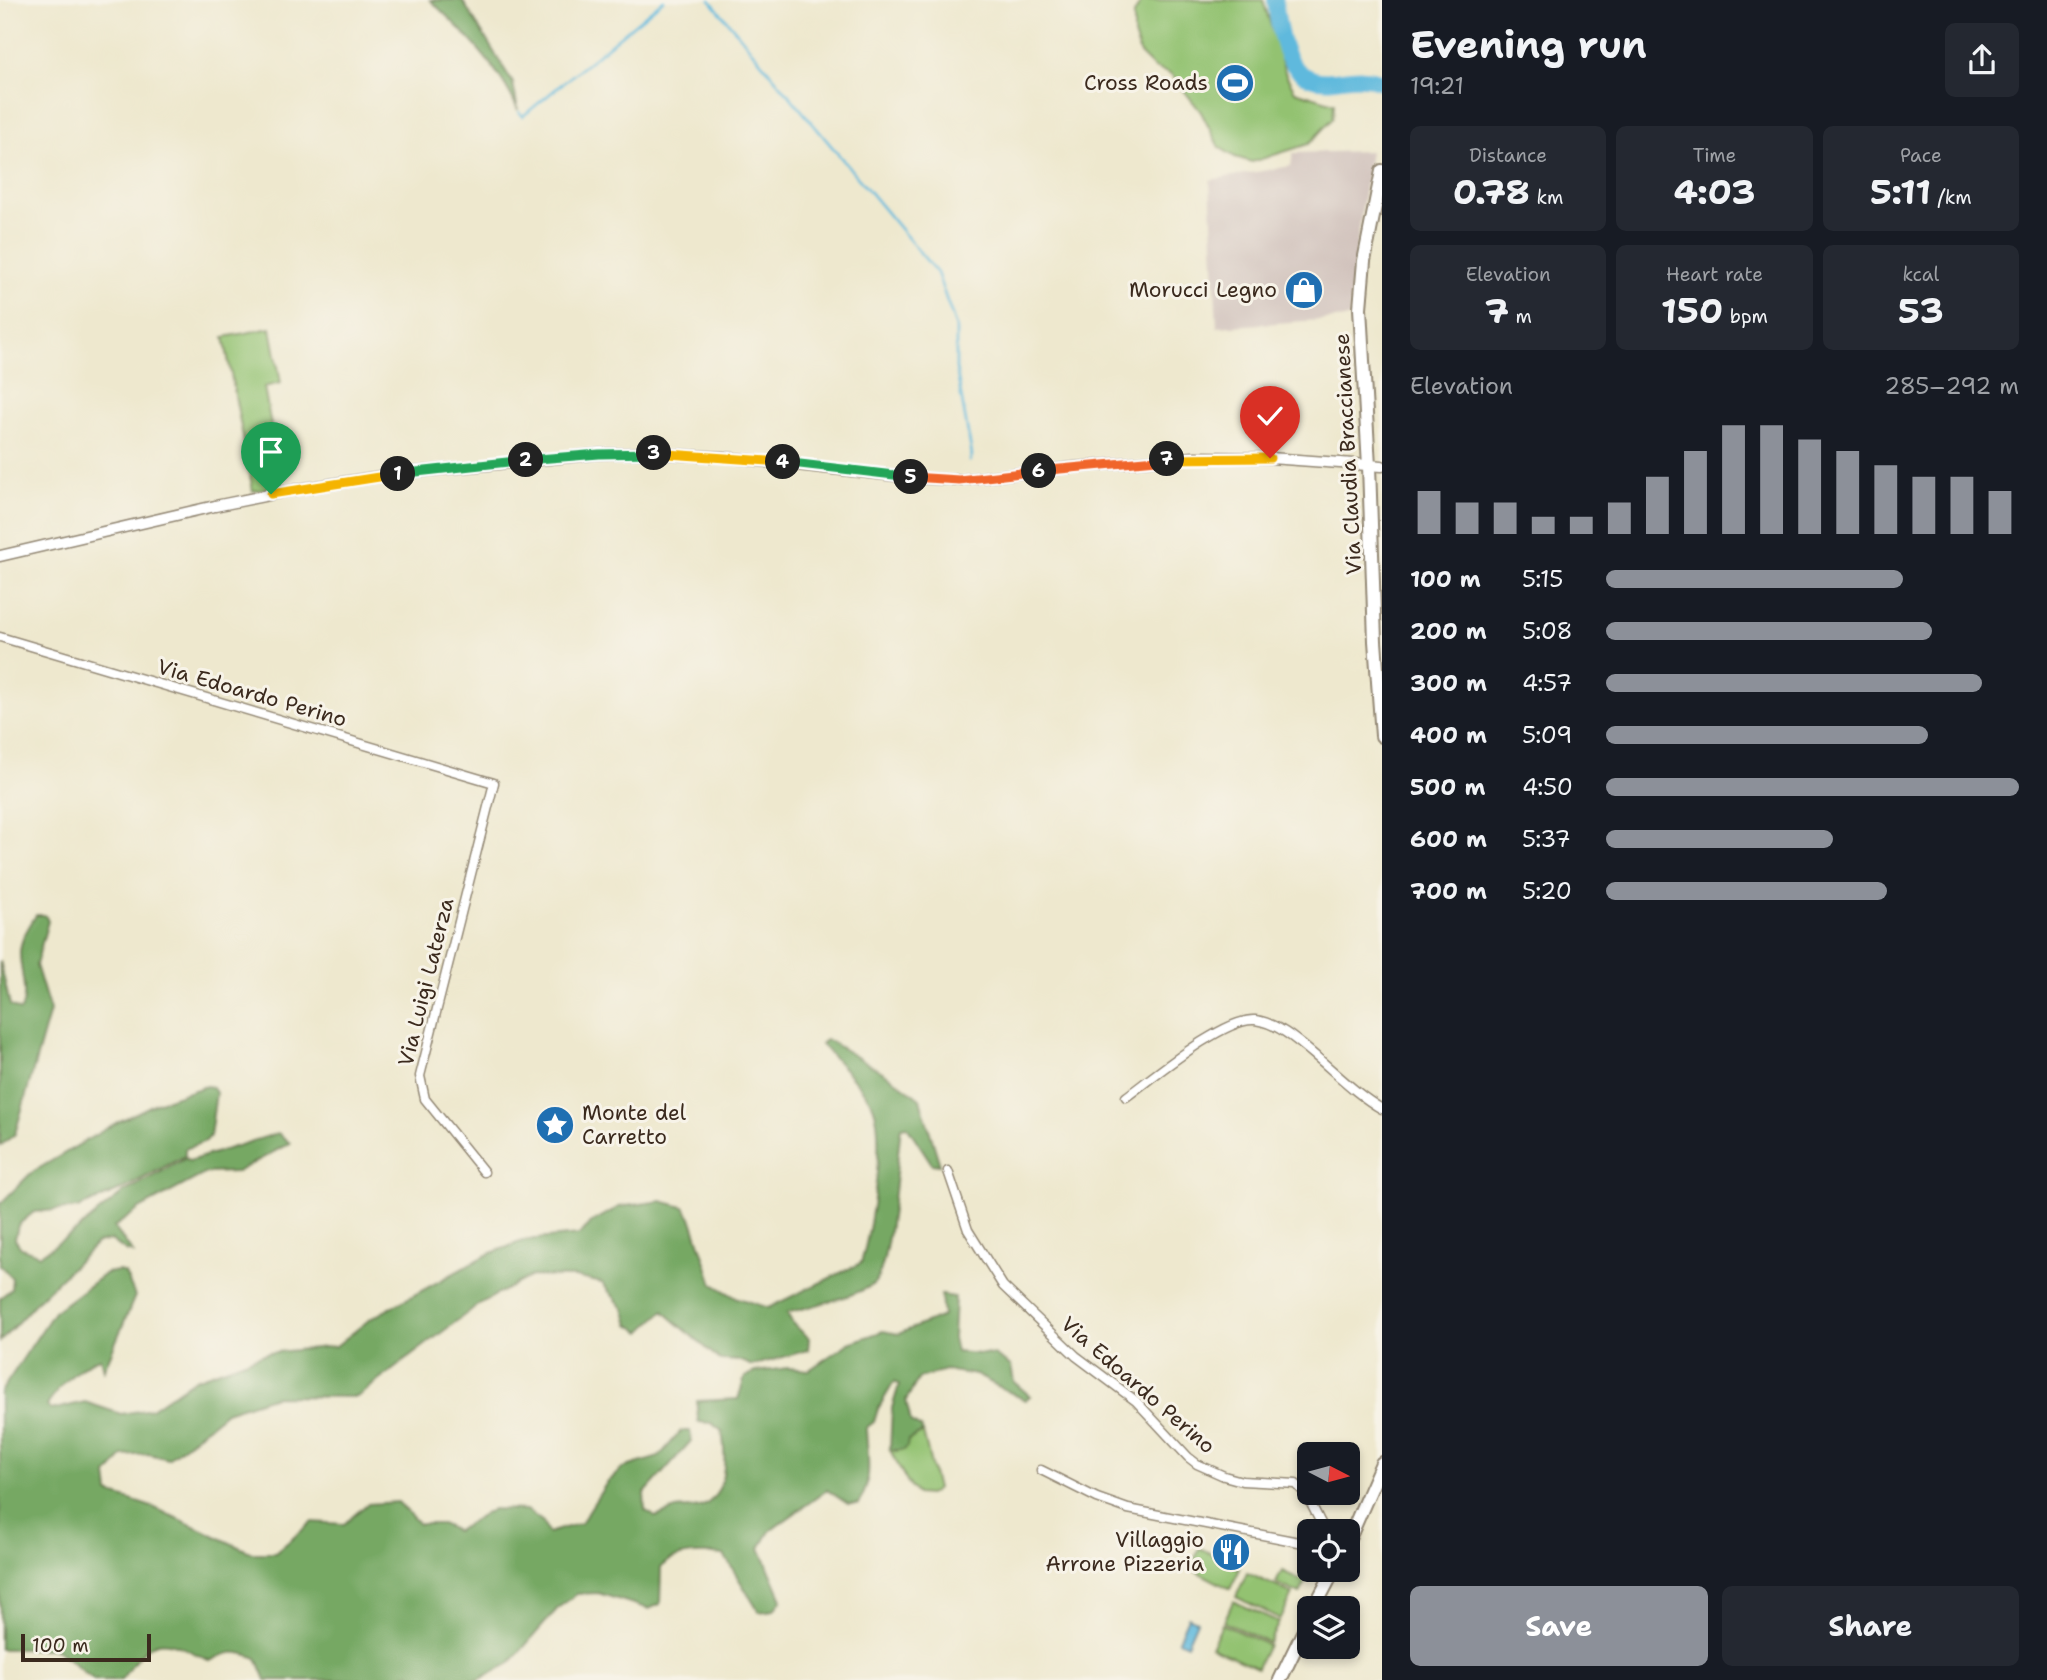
<!DOCTYPE html>
<html lang="en">
<head>
<meta charset="utf-8">
<style>
  body { margin:0; font-family:"Shantell Sans",sans-serif; background:#242831; color:#f1f3f6; height:100vh; display:flex; flex-direction:column; font-size:26px; white-space:nowrap }
  * { box-sizing:border-box; margin:0 }
  p { font-size:23px; color:#9ea1a6 }
  .icon { flex:none; width:38px; height:38px; fill:none; stroke:currentColor; stroke-width:2; stroke-linecap:round; stroke-linejoin:round }
  .map { position:relative; flex:1; overflow:hidden }
  .panel { display:flex; flex-direction:column; background:#171b24; width:665px }
  .panel>* { flex:none }
  .needle { width:46px; rotate:96deg }
  .tools { position:absolute; left:1297px; top:1442px; display:grid; gap:14px }
  .tools a { display:grid; place-items:center; width:63px; height:63px; border-radius:10px; background:#171b24; box-shadow:0 4px 10px #0003; font-size:35px }
  .scale { position:absolute; left:21px; bottom:18px; width:130px; box-sizing:border-box; padding-left:7px; border:4px solid #3b2a1e; border-top:0; font-size:19px; line-height:24px; white-space:nowrap; color:#3b2a1e; -webkit-text-stroke:5px #f7f3e8; paint-order:stroke }
  .pin { position:absolute; display:grid; place-items:center; width:60px; height:60px; color:#fff; margin:-72px -30px; border-radius:50% 50% 50% 0; rotate:-45deg; box-shadow:0 0 7px #0007 }
  .pin .icon { rotate:45deg }
  .km { position:absolute; width:35px; height:35px; margin:-18px; border-radius:50%; background:#222; color:#fff; font-size:19px; line-height:35px; text-align:center }
  .round { display:grid; place-items:center; flex:none; width:74px; height:74px; border-radius:10px; background:#242831 }
  .overview { display:flex; align-items:center; justify-content:space-between; height:119px; padding:0 28px }
  h1 { font-size:38px; font-weight:700; line-height:52px }
  .metrics { display:grid; grid-template-columns:repeat(3,1fr); gap:10px; height:119px; padding:7px 28px }
  .metrics div { display:grid; align-content:center; border-radius:10px; background:#242831; text-align:center }
  .metrics b { font-size:35px; font-weight:700 }
  .metrics small { font-size:19px; font-weight:400 }
  .metrics p { font-size:19px }
  .chart { height:196px; padding:14px 28px }
  .chart p { display:flex; justify-content:space-between }
  .chart svg { width:100%; height:126px; margin-top:7px; stroke:#8c9099; stroke-width:6 }
  .cta { display:flex; gap:14px; margin-top:auto; padding:14px 28px }
  .cta a { flex:1; height:80px; border-radius:10px; background:#8c9099; color:#fff; font-size:28px; font-weight:700; line-height:80px; text-align:center }
  .cta a+a { background:#242831; color:#f1f3f6 }
  ul { padding:0 28px; list-style:none; font-size:23px }
  li { display:grid; grid-template-columns:112px 84px 1fr; align-items:center; height:52px }
  li i { height:18px; border-radius:9px; background:#8c9099 }
  main { display:flex; flex:1; min-height:0 }
  .map>svg:first-child { display:block }
  .industrial { fill:#cfc0ba }
  .green { fill:#93c271; stroke:#677648; stroke-width:2 }
  .forest { fill:#76a863; stroke:#586940; stroke-width:2 }
  .water { fill:#5fb9dd; stroke:#4d727e; stroke-width:2 }
  .lines { fill:none; stroke-linecap:round; stroke-linejoin:round }
  .stream { stroke:#5fb9dd; stroke-width:2.5 }
  .river { stroke:#5fb9dd; stroke-width:16 }
  .minor-casing { stroke:#948976; stroke-width:11 }
  .tertiary-casing { stroke:#948976; stroke-width:13 }
  .secondary-casing { stroke:#948976; stroke-width:16 }
  .minor { stroke:#fff; stroke-width:8 }
  .tertiary { stroke:#fff; stroke-width:10 }
  .secondary { stroke:#fff; stroke-width:12 }
  .split-1-casing { stroke:#fff; stroke-width:14 }
  .split-2-casing { stroke:#fff; stroke-width:14 }
  .split-3-casing { stroke:#fff; stroke-width:14 }
  .split-4-casing { stroke:#fff; stroke-width:14 }
  .split-5-casing { stroke:#fff; stroke-width:14 }
  .split-6-casing { stroke:#fff; stroke-width:14 }
  .split-7-casing { stroke:#fff; stroke-width:14 }
  .split-8-casing { stroke:#fff; stroke-width:14 }
  .split-1 { stroke:#f5b400; stroke-width:9 }
  .split-2 { stroke:#22a559; stroke-width:9 }
  .split-3 { stroke:#22a559; stroke-width:9 }
  .split-4 { stroke:#f5b400; stroke-width:9 }
  .split-5 { stroke:#22a559; stroke-width:9 }
  .split-6 { stroke:#f0652b; stroke-width:9 }
  .split-7 { stroke:#f0652b; stroke-width:9 }
  .split-8 { stroke:#f5b400; stroke-width:9 }
  .labels { text-anchor:middle; dominant-baseline:central; stroke-width:6; stroke-linejoin:round; paint-order:stroke }
  .poi-label { font-size:21px; fill:#3b2a1e; stroke:#f7f3e8; text-anchor:end }
  .street-label { font-size:21px; fill:#3b2a1e; stroke:#f7f3e8 }
</style>
</head>
<body>
<main>
<div class="map">
<svg width="1382" height="1680" viewBox="0 0 1382 1680">
  <rect width="100%" height="100%" fill="#f7f3e8"/>
  <filter id="ink" filterUnits="userSpaceOnUse"><feTurbulence type="fractalNoise" baseFrequency=".0143" numOctaves="2"/><feDisplacementMap in="SourceGraphic" scale="14" xChannelSelector="R" yChannelSelector="G"/><feConvolveMatrix kernelMatrix="1 2 1 2 8 2 1 2 1" color-interpolation-filters="sRGB"/></filter>
  <filter id="wash" filterUnits="userSpaceOnUse"><feTurbulence type="fractalNoise" baseFrequency=".00686" numOctaves="4" result="noise"/><feDisplacementMap in="SourceGraphic" scale="28" xChannelSelector="R" yChannelSelector="G"/><feGaussianBlur stdDeviation="1.57" result="paint"/><feColorMatrix in="noise" values="0 0 0 0 0 0 0 0 0 0 0 0 0 0 0 0 0 1.4 0 .05"/><feComposite in="paint" operator="in"/></filter>
  <g filter="url(#wash)">
    <rect width="100%" height="100%" fill="#eee8ce"/>
    <path class="industrial" d="M1370 151 1354 267 1349 318 1217 327 1210 180 1291 166 1293 153Z"/>
    <g class="green">
      <path d="M1142 0H1263L1286 75 1295 91 1334 103 1333 118 1309 144 1252 162 1235 157 1219 147 1201 112 1171 74 1154 68 1140 54 1134 35V14Z"/>
      <path d="M271 328 281 383 264 387 282 486 253 491 224 337Z"/>
      <path d="M923 1432 937 1489 929 1495 917 1494 906 1480 890 1450 897 1451 908 1440Z"/>
      <path d="M1200 1548 1240 1569 1230 1589 1190 1568Z"/>
      <path d="M1282 1571 1305 1582 1300 1594 1276 1583Z"/>
      <path d="M1247 1573 1293 1594 1281 1619 1236 1597Z"/>
      <path d="M1233 1601 1279 1622 1269 1643 1224 1622Z"/>
      <path d="M1222 1624 1268 1645 1257 1668 1211 1647Z"/>
    </g>
    <g class="forest">
      <path d="M430 0H462L513 83 518 110C501 69 463 31 430 0Z"/>
      <path d="M36 915H45L48 921 36 965 50 1011 15 1134 0 1146V961L10 1005 20 1011C30 995 19 970 20 951 21 938 29 927 36 915Z"/>
      <path d="M826 1039 891 1077 920 1099 940 1165 932 1164 907 1126 901 1127C897 1155 890 1265 875 1282 864 1295 806 1307 787 1313L793 1324 809 1338 808 1350 752 1366 742 1361 720 1360 663 1311 641 1332 629 1324 624 1309 602 1283 575 1277 531 1276 479 1304 357 1397 275 1396 226 1412 168 1459 149 1454 123 1456 107 1475 109 1493 155 1508 252 1553H275L312 1522 344 1524 367 1504 398 1502 419 1524H442L456 1531 493 1509 527 1510 543 1522 548 1533 581 1523 606 1484 623 1468 659 1457 681 1431H690L691 1441 644 1494 645 1510 655 1517C662 1515 669 1511 676 1509 685 1507 695 1510 703 1506 728 1494 726 1454 722 1431L711 1423 698 1422 697 1401 738 1399 745 1377 755 1372 788 1368 809 1370 849 1343 883 1331 898 1334 943 1316 941 1295 955 1297 953 1338 956 1352 994 1355 1011 1366 1014 1382 1030 1396 1025 1400 976 1375 945 1370 919 1378 906 1400 911 1422 921 1428 923 1432 908 1440 907 1446 904 1450H890L892 1408 899 1385 894 1382 878 1409 874 1422 866 1428C867 1454 874 1482 858 1504H848L827 1490 770 1531 760 1548 782 1599 774 1610 759 1612 724 1555C704 1553 676 1551 661 1567L660 1604 649 1609 598 1593 577 1594 559 1607 509 1664 478 1680H422L408 1673 397 1680H266L257 1658C236 1650 229 1651 210 1661 159 1635 155 1632 121 1680H94L56 1649H0V1393L54 1312 106 1273 119 1271 125 1273 135 1296 104 1370 100 1358C82 1362 56 1389 47 1406L51 1410 85 1402 121 1414 151 1409 195 1379 267 1353 336 1346 370 1319 487 1255 525 1240 579 1235 592 1222 619 1207 661 1201 684 1207 691 1217 713 1284 735 1297 768 1308 861 1263C871 1231 888 1130 871 1102 859 1082 836 1061 821 1044Z"/>
      <path d="M206 1086 213 1087 216 1093 210 1136 206 1141 185 1149V1156L123 1189 78 1208 34 1212 18 1225 15 1239 21 1248 40 1255 77 1230 124 1192 186 1158 189 1161 278 1133 290 1143 237 1172 206 1173 141 1208 114 1227 133 1253 126 1251 111 1240 97 1243 38 1300 0 1342V1298L11 1289 12 1278 0 1265V1204L31 1173 116 1123 156 1103Z"/>
    </g>
    <path class="water" d="M1188 1617 1197 1621 1187 1644 1178 1640Z"/>
    <g class="lines">
      <g class="stream">
        <path d="M710 0 937 273 956 327V368L972 455 970 461"/>
        <path d="M519 112 523 116 664 0"/>
      </g>
      <path class="river" d="M1275 0C1280 36 1284 86 1334 80 1352 78 1365 75 1382 82"/>
    </g>
  </g>
  <g filter="url(#ink)">
    <g class="lines">
      <g class="minor-casing">
        <g id="minor">
          <path d="M0 637 494 783 420 1076 425 1099 484 1172"/>
          <path d="M1126 1097C1152 1078 1225 1017 1255 1020 1279 1023 1301 1044 1319 1059 1340 1077 1358 1095 1382 1109"/>
          <path d="M948 1171 968 1230 1003 1286 1076 1356 1136 1401 1188 1457 1197 1464 1224 1476 1242 1481 1296 1484 1306 1494 1325 1531"/>
          <path d="M1041 1470 1097 1498 1128 1509 1309 1544"/>
        </g>
      </g>
      <g class="tertiary-casing">
        <path id="tertiary" d="M0 556 215 506 294 490 395 474 599 454 641 453 723 457 916 478 959 480 1076 467 1194 457 1270 458 1382 466"/>
      </g>
      <g class="secondary-casing">
        <g id="secondary">
          <path d="M1382 171 1364 261 1360 308 1369 466 1375 641 1382 736"/>
          <path d="M1348 1541 1382 1463"/>
          <path d="M1314 1608 1334 1570"/>
          <path d="M1280 1680 1309 1620"/>
        </g>
      </g>
      <use href="#minor" class="minor"/>
      <use href="#tertiary" class="tertiary"/>
      <use href="#secondary" class="secondary"/>
    </g>
  </g>
  <g class="lines" filter="url(#ink)">
    <g class="split-1-casing">
      <path id="split-1" d="M271 494 398 474"/>
    </g>
    <g class="split-2-casing">
      <path id="split-2" d="M398 474 526 460"/>
    </g>
    <g class="split-3-casing">
      <path id="split-3" d="M526 460 599 454 654 453"/>
    </g>
    <g class="split-4-casing">
      <path id="split-4" d="M654 453 783 462"/>
    </g>
    <g class="split-5-casing">
      <path id="split-5" d="M783 462 911 477"/>
    </g>
    <g class="split-6-casing">
      <path id="split-6" d="M911 477 959 480 1039 471"/>
    </g>
    <g class="split-7-casing">
      <path id="split-7" d="M1039 471 1167 459"/>
    </g>
    <g class="split-8-casing">
      <path id="split-8" d="M1167 459 1270 458"/>
    </g>
    <use href="#split-1" class="split-1"/>
    <use href="#split-2" class="split-2"/>
    <use href="#split-3" class="split-3"/>
    <use href="#split-4" class="split-4"/>
    <use href="#split-5" class="split-5"/>
    <use href="#split-6" class="split-6"/>
    <use href="#split-7" class="split-7"/>
    <use href="#split-8" class="split-8"/>
  </g>
  <defs>
    <g id="stadium-disc" transform="scale(2.0125)"><circle r="9.5" fill="#1f6fb2" stroke="#f7f3e8"/><path d="M0-5a6.5 5 0 1 0 0 10a6.5 5 0 1 0 0-10ZM-3.5-1.8h7v3.6h-7Z" fill="#fff"/></g>
    <g id="shop-disc" transform="scale(2.0125)"><circle r="9.5" fill="#1f6fb2" stroke="#f7f3e8"/><path d="M-5-2.5h2.3a2.7 3.5 0 0 1 5.4 0H5L5.5 6h-11ZM-1.5-2.5h3a1.5 2.3 0 0 0-3 0Z" fill="#fff"/></g>
    <g id="sight-disc" transform="scale(2.0125)"><circle r="9.5" fill="#1f6fb2" stroke="#f7f3e8"/><path d="M0-6L1.8-2.2L6-1.7L2.9 1.2L3.7 5.4L0 3.3L-3.7 5.4L-2.9 1.2L-6-1.7L-1.8-2.2Z" fill="#fff"/></g>
    <g id="restaurant-disc" transform="scale(2.0125)"><circle r="9.5" fill="#1f6fb2" stroke="#f7f3e8"/><path d="M-5-6h1v4h1v-4h1v4h1v-4h1v5L-1.5 .5V6h-2V.5L-5-1ZM5-6V6H3V1.5H1.5Q1.5-4 5-6Z" fill="#fff"/></g>
  </defs>
  <g fill-rule="evenodd">
    <use href="#stadium-disc" x="1235" y="83"/>
    <use href="#shop-disc" x="1304" y="290"/>
    <use href="#sight-disc" x="555" y="1125"/>
    <use href="#restaurant-disc" x="1231" y="1552"/>
  </g>
  <g class="labels">
    <g class="poi-label">
      <text x="1208" y="83">Cross Roads</text>
      <text x="1277" y="290">Morucci Legno</text>
      <text x="582" y="1113" text-anchor="start">Monte del<tspan x="582" dy="24">Carretto</tspan></text>
      <text x="1204" y="1540">Villaggio<tspan x="1204" dy="24">Arrone Pizzeria</tspan></text>
    </g>
    <g class="street-label">
      <text transform="translate(1348 454) rotate(-93)">Via Claudia Braccianese</text>
      <text transform="translate(252 693) rotate(16)">Via Edoardo Perino</text>
      <text transform="translate(426 982) rotate(-76)">Via Luigi Laterza</text>
      <text transform="translate(1138 1385) rotate(41)">Via Edoardo Perino</text>
    </g>
  </g>
</svg>
<div class="tools">
<a><svg class="needle" viewBox="-14 -14 28 28"><path d="M0-13l5 13h-10z" fill="#e53935"/><path d="M0 13l5-13h-10z" fill="#9ea1a6"/></svg></a>
<a><svg class="icon" aria-label="locate" viewBox="0 0 24 24"><circle cx="12" cy="12" r="6"/><path d="M12 2v4M12 18v4M2 12h4M18 12h4"/></svg></a>
<a><svg class="icon" aria-label="layers" viewBox="0 0 24 24"><path d="M12 4l9 5-9 5-9-5zM3 14l9 5 9-5"/></svg></a>
</div>
<div class="scale">100 m</div>
<div class="pin" style="left:271px;top:494px;background:#1e9e55"><svg class="icon" aria-label="arrive" viewBox="0 0 24 24"><path d="M6 21V4h12l-3 4 3 4H6"/></svg></div>
<div class="pin" style="left:1270px;top:458px;background:#d93025"><svg class="icon" aria-label="check" viewBox="0 0 24 24"><path d="M5 12l5 5 9-10"/></svg></div>
<b class="km" style="left:398px;top:474px">1</b>
<b class="km" style="left:526px;top:460px">2</b>
<b class="km" style="left:654px;top:453px">3</b>
<b class="km" style="left:783px;top:462px">4</b>
<b class="km" style="left:911px;top:477px">5</b>
<b class="km" style="left:1039px;top:471px">6</b>
<b class="km" style="left:1167px;top:459px">7</b>
</div>
<section class="panel">
<div class="overview"><div><h1>Evening run</h1><p>19:21</p></div><a class="round"><svg class="icon" aria-label="share" viewBox="0 0 24 24"><path d="M12 15V3M7 8l5-5 5 5M5 13v7h14v-7"/></svg></a></div>
<div class="metrics">
<div><p>Distance</p><b>0.78<small> km</small></b></div>
<div><p>Time</p><b>4:03</b></div>
<div><p>Pace</p><b>5:11<small> /km</small></b></div>
</div>
<div class="metrics">
<div><p>Elevation</p><b>7<small> m</small></b></div>
<div><p>Heart rate</p><b>150<small> bpm</small></b></div>
<div><p>kcal</p><b>53</b></div>
</div>
<div class="chart"><p><span>Elevation</span>285–292 m</p>
<svg viewBox="0 0 160 44" preserveAspectRatio="none"><path d="M5 44V29M15 44V33M25 44V33M35 44V38M45 44V38M55 44V33M65 44V24M75 44V15M85 44V6M95 44V6M105 44V11M115 44V15M125 44V20M135 44V24M145 44V24M155 44V29"/></svg>
</div>
<ul>
<li><b>100 m</b>5:15<i style="width:72%"></i></li>
<li><b>200 m</b>5:08<i style="width:79%"></i></li>
<li><b>300 m</b>4:57<i style="width:91%"></i></li>
<li><b>400 m</b>5:09<i style="width:78%"></i></li>
<li><b>500 m</b>4:50<i style="width:100%"></i></li>
<li><b>600 m</b>5:37<i style="width:55%"></i></li>
<li><b>700 m</b>5:20<i style="width:68%"></i></li>
</ul>
<div class="cta"><a>Save</a><a>Share</a></div>
</section>
</main>
</body>
</html>
